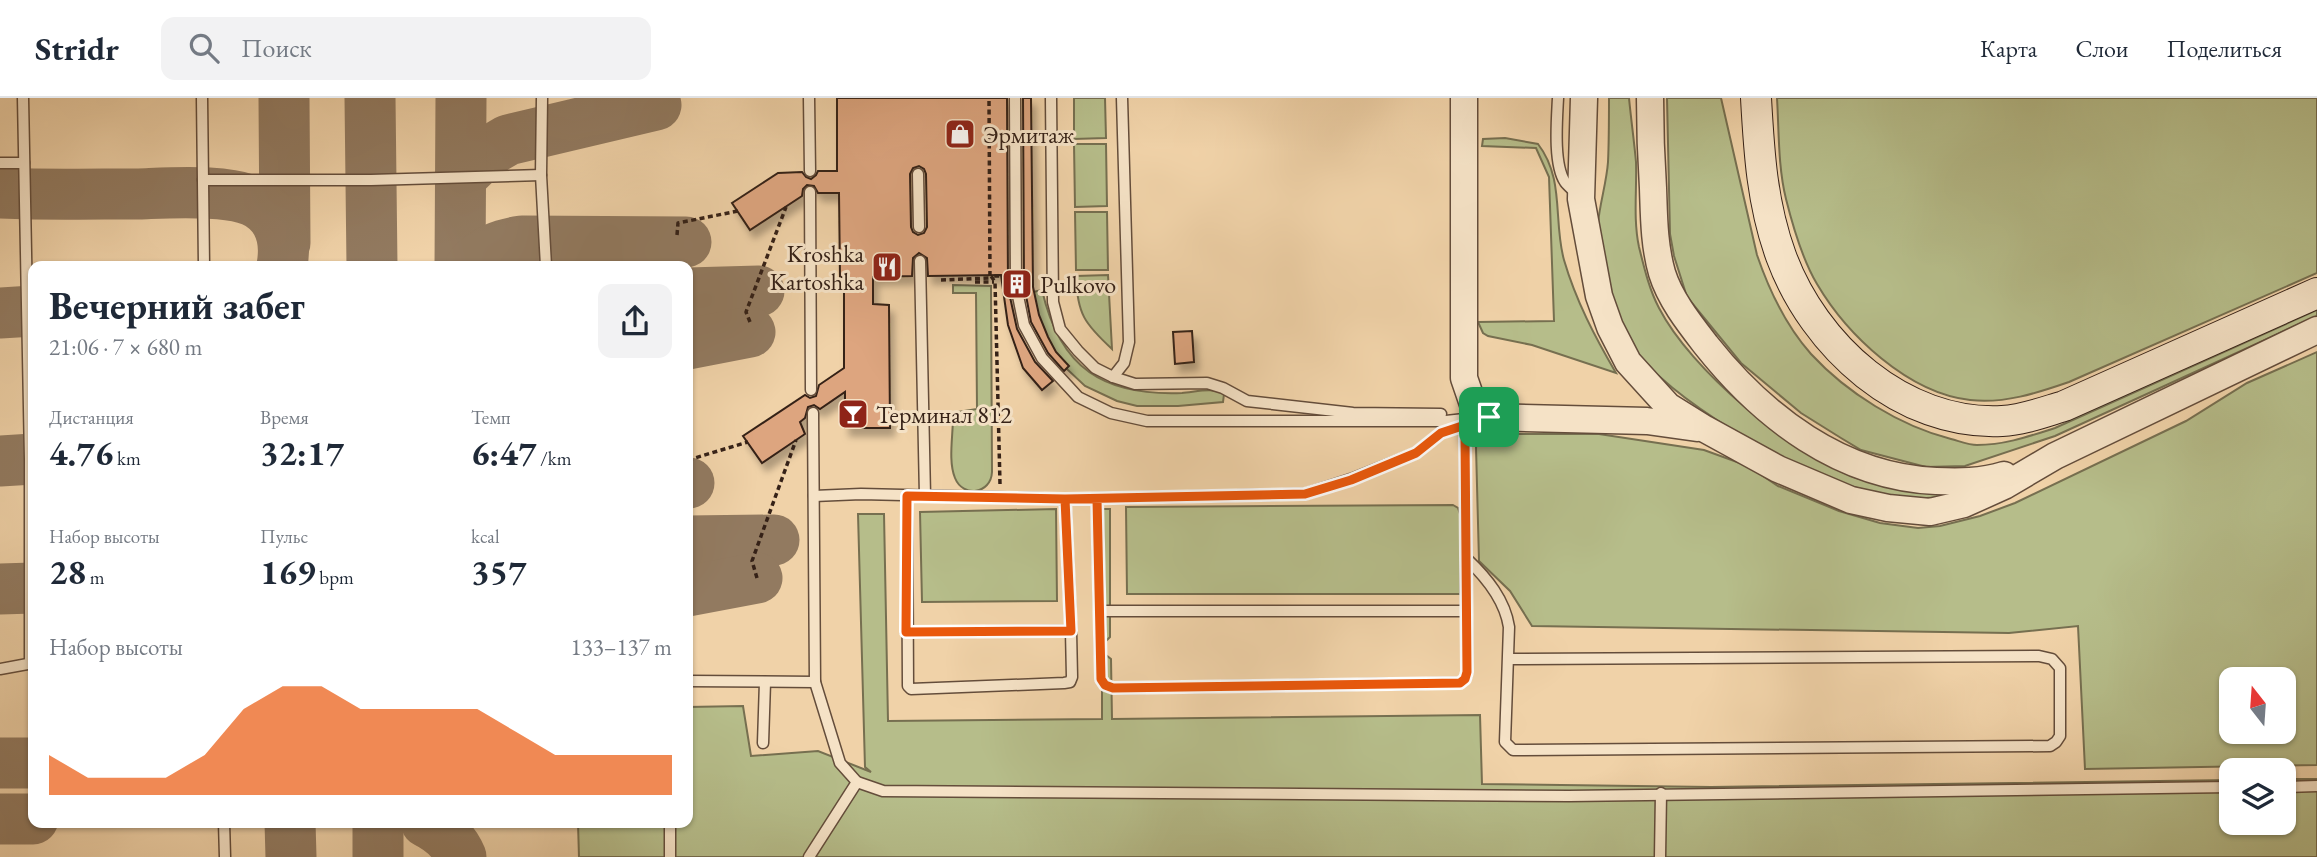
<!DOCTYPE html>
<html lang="ru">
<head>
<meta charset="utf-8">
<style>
  body { margin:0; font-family:"EB Garamond",serif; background:#f2f2f3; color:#1f2937; height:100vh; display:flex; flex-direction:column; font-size:26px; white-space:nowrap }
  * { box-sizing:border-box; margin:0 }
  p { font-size:23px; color:#747a83 }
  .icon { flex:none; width:38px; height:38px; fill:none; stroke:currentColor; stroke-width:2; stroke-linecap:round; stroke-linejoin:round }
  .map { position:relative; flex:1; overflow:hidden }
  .panel { position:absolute; left:28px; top:163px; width:665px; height:567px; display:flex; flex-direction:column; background:#fff; border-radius:14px; box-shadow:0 2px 5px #0004 }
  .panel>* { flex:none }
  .needle { width:46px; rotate:343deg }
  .controls { position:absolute; left:2219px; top:569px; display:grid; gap:14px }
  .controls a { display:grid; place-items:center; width:77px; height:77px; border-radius:14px; background:#fff; box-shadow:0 2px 5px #0004; font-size:35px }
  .pin { position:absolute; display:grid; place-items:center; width:60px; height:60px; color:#fff; margin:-30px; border-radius:14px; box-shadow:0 4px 10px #0006 }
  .round { display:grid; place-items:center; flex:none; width:74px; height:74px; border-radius:14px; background:#f2f2f3 }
  .overview { display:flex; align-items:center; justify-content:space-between; height:119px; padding:0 21px }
  h1 { font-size:38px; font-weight:700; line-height:52px }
  .figures { display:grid; grid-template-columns:repeat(3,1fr); gap:10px; height:119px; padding:7px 21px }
  .figures div { display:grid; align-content:center }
  .figures b { font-size:35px; font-weight:700 }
  .figures small { font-size:19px; font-weight:400 }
  .figures p { font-size:19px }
  .chart { height:196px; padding:14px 21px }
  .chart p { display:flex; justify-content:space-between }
  .chart svg { width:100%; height:126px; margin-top:7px; fill:#ea580c; opacity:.7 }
  header { display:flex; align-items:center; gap:42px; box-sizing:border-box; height:98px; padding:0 35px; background:#fff; border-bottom:2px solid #e0e1e3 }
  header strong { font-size:33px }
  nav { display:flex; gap:38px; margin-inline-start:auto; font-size:24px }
  .search { width:490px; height:63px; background:#f2f2f3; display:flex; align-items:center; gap:18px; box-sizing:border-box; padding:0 24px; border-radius:14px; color:#747a83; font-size:26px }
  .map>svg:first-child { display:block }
  .green { fill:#b6bd8a; stroke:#766f50; stroke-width:2; fill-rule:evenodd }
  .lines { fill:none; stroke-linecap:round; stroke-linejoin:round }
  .taxiway { stroke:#927a60; stroke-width:51 }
  .building { fill:#dda57f; stroke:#352117; stroke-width:2; fill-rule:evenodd; filter:url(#shadow) }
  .service-casing { stroke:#644d3b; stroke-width:13 }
  .tertiary-casing { stroke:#644d3b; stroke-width:29 }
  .secondary-casing { stroke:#352117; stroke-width:32 }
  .path { stroke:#352117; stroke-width:3.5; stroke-dasharray:5 3.5; stroke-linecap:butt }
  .service { stroke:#f5e2c6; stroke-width:10 }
  .tertiary { stroke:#f5e2c6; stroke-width:26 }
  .secondary { stroke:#f5e2c6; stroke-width:30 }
  .route-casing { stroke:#fff; stroke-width:14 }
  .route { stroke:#ea580c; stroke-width:9 }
  .labels { text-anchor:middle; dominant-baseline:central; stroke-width:6; stroke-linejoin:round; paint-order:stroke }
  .poi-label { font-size:24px; fill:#352117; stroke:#f5e2c6; text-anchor:start }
</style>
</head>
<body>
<header>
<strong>Stridr</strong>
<div class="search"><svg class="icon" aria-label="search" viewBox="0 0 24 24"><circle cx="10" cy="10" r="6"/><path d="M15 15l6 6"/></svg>Поиск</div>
<nav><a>Карта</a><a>Слои</a><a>Поделиться</a></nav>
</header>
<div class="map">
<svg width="2317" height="759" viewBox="0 0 2317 759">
  <defs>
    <filter id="shadow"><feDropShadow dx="4.5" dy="8" stdDeviation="3.5" flood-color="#0004"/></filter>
  </defs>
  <rect width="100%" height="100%" fill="#f0d2a8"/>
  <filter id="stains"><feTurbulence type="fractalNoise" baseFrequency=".00286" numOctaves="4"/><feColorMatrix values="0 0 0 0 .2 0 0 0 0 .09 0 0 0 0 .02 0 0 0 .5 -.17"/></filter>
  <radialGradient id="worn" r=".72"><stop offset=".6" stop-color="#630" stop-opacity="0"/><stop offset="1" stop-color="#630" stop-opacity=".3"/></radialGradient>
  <g class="green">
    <path d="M1074 0H1105L1106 40 1074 41Z"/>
    <path d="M1609 0H1629C1631 21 1634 42 1636 64 1637 92 1633 121 1639 149 1644 169 1649 191 1659 210 1691 272 1788 353 1854 379 1881 389 1913 390 1943 394L1942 398C1863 416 1717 331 1660 279 1653 272 1643 266 1637 257 1622 237 1603 179 1599 153 1593 123 1606 93 1608 64 1609 43 1609 21 1609 0Z"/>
    <path d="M1667 0H1721L1757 157C1769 192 1786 228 1811 256 1847 295 1900 328 1951 341 1959 343 1969 347 1977 347 2005 347 2030 338 2055 330L2317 212V218L2055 338 1965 368 1926 369 1861 352 1841 340 1801 315 1741 265 1687 199 1674 158 1670 136Z"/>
    <path d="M1777 0H2317V175L2069 284C2037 295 2004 306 1970 302 1908 295 1847 237 1817 186 1802 161 1793 129 1786 101 1778 69 1779 33 1777 0Z"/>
    <path d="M1505 40 1538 46C1565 81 1553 123 1564 162 1576 203 1595 239 1616 275L1532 247 1488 238 1483 235 1478 224 1554 223 1549 79 1536 50 1482 48 1483 41Z"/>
    <path d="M1106 46 1107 108 1075 109 1074 46Z"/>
    <path d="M1075 114H1107L1108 172H1076Z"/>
    <path d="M1108 177 1112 251C1085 226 1077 216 1076 178Z"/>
    <path d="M953 187 991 188 992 374C991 396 963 400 955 380 948 363 953 338 953 319L958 314 977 311 976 195H953Z"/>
    <path d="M1042 192C1060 271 1104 298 1182 295 1196 294 1213 289 1224 296L1223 304 1178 308H1137L1117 303 1085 288 1052 257 1029 195Z"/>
    <path d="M2317 254V667L2085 671 2078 528 2009 535 1532 528 1510 493 1479 463 1476 349 1487 336H1599L1704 352 1748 368 1778 388 1839 413 1880 425 1918 430 1940 428 1980 418 2015 405 2186 323 2247 285ZM2231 581H2284V634H2231Z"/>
    <path d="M1453 407 1458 410 1460 416V496H1127L1126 409Z"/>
    <path d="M1056 411 1057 503 922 504 920 414Z"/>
    <path d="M1101 411H1110V539L1106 543Z"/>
    <path d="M858 416H884L888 623 1102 621V561L1106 557 1111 561 1112 621 1480 617 1482 686 1711 689 2231 682V724H2284V681H2317V759H579L578 725 688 724V609L743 608 751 658 818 653 871 674 865 669Z"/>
  </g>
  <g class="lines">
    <g class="taxiway">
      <path d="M284 0 285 145"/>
      <path d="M370 0 372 168"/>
      <path d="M460 80 486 55 508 42 656 7"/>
      <path d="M0 95C46 97 93 96 139 96 169 95 235 90 260 107 282 121 286 145 282 168"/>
      <path d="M460 168 461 0"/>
      <path d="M471 168C485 152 501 146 522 143L686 144"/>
      <path d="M688 195 759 193"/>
      <path d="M0 215 33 213"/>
      <path d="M688 246 750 234"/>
      <path d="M0 363 33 361"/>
      <path d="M688 385H689"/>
      <path d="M688 443 774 442"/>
      <path d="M0 491 33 490"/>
      <path d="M688 493 757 480"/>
      <path d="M0 665H33"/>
      <path d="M0 721H33"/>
      <path d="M290 724 291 759"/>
      <path d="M378 724V759"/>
      <path d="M426 724C442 732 454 742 461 759"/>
    </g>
  </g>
  <g class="building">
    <path d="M837 0H1007L1008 190 1017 231 1035 264 1053 283 1042 292 1023 270 1008 227 1001 177 928 178 927 160 919 155 913 160 912 178 873 179V206L889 207 890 330H845V294L820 311 814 307 808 309 805 320 800 324 805 336 762 365 743 338 805 297 810 300 816 298 819 287 844 270V179H840L839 95H818L814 88 807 87 803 91 802 98 750 132 732 105 778 75 802 74 806 79 811 81 816 77 818 73H837ZM919 68 924 71 926 76 927 129 924 135 918 137 913 134 911 129 910 76 913 70Z"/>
    <path d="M1023 0H1031L1033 189 1039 217 1048 239 1056 254 1069 268 1064 273 1048 255 1031 224 1024 187Z"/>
    <path d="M1192 233 1194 264 1175 266 1173 234Z"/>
  </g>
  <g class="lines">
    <g class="service-casing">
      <g id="service">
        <path d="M23 0 30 361V565"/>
        <path d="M202 0 204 168"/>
        <path d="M542 0 541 77 546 168"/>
        <path d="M809 0 810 73"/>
        <path d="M1015 0 1016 188 1024 227 1042 260 1078 299 1111 315 1147 323H1446L1482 319"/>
        <path d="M1051 0 1053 204 1060 231 1078 253 1095 270 1113 279 1135 286 1207 285 1223 290 1247 303 1353 315 1441 316"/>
        <path d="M1558 0C1557 21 1553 66 1565 84 1568 88 1573 92 1577 96"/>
        <path d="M0 65H24"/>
        <path d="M918 76 919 129"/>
        <path d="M203 82H371L541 77"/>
        <path d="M810 94 811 292"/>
        <path d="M920 163 925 398"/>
        <path d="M1113 279 1124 265 1129 244 1122 0"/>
        <path d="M813 315 815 584 840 665 857 684 883 693 1569 698 2231 689"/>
        <path d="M814 398 861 396 1065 401 1305 396 1351 381 1416 355 1441 335 1470 325"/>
        <path d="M1065 401 1071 533"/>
        <path d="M1097 401 1101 581 1105 587 1113 590 1460 585 1465 581 1467 574 1465 339 1489 319"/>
        <path d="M1467 461C1487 480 1505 502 1509 529L1505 644 1513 652 2050 648 2056 644 2060 638V570L2052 561 2039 558 1508 561"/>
        <path d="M1100 513H1466"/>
        <path d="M906 534 1071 533 1072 579 1070 584 1064 585 911 591 908 588 907 398"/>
        <path d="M0 571 33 565"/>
        <path d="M688 583 815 584"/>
        <path d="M763 645 765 584"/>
        <path d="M2284 689 2317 688"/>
        <path d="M224 724 225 759"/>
        <path d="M670 724V759"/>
        <path d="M809 759 857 684"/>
        <path d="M1660 759 1661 695"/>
      </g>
    </g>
    <g class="tertiary-casing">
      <g id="tertiary">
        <path d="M1464 0V280L1474 309 1489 319 1647 323 1697 330"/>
        <path d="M1584 0 1581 101 1599 198 1610 229 1628 264 1668 308 1705 331 1778 371 1851 402 1888 410 1930 414 1964 406 2004 388 2055 358 2317 232"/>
        <path d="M1650 0C1650 30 1651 60 1653 90 1654 119 1654 147 1662 175 1670 201 1689 225 1706 247 1763 319 1841 379 1936 383 1959 384 1981 384 2004 377"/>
      </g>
    </g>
    <g class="secondary-casing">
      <path id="secondary" d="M1756 0C1759 54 1762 106 1781 158 1814 248 1902 328 2002 323 2023 322 2044 314 2064 308L2317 195"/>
    </g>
    <g class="path">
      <path d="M677 137 678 125 738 113"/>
      <path d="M941 182 990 180 989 0"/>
      <path d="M975 184H994"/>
      <path d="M750 224 746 214 786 109"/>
      <path d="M688 362 748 344"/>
      <path d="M1000 386 995 184 991 178H1002"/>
      <path d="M757 480 752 463 796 342"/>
    </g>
    <use href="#service" class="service"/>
    <use href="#tertiary" class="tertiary"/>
    <use href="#secondary" class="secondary"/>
  </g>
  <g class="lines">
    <g class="route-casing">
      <path id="route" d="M1489 319 1441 335 1416 355 1351 382 1305 396 1065 401 907 398 906 534 1071 533 1065 401H1097L1101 581 1105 587 1113 590 1460 585 1465 581 1467 574 1465 339 1489 319"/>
    </g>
    <use href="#route" class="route"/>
  </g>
  <defs>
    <g id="shop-square" transform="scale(1.575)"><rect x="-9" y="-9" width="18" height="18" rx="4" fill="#8f2418" stroke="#f5e2c6"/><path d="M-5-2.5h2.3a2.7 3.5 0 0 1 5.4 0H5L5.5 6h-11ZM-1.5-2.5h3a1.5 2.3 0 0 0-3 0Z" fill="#fff"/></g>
    <g id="restaurant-square" transform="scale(1.575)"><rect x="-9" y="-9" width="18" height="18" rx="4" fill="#8f2418" stroke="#f5e2c6"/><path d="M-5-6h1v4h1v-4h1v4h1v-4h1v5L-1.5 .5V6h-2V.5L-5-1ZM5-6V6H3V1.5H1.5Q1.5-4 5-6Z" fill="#fff"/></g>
    <g id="building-square" transform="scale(1.575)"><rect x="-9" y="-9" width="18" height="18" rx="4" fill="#8f2418" stroke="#f5e2c6"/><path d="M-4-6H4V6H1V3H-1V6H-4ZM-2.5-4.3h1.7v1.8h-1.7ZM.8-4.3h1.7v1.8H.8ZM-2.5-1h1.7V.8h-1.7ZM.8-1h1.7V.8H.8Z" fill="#fff"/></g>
    <g id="bar-square" transform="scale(1.575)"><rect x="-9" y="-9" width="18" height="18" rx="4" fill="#8f2418" stroke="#f5e2c6"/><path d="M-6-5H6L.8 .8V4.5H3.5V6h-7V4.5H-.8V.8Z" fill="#fff"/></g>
  </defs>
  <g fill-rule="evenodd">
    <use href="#shop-square" x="960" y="36"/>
    <use href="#restaurant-square" x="887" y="169"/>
    <use href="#building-square" x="1017" y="186"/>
    <use href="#bar-square" x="853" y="316"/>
  </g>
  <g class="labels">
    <g class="poi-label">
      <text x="983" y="36">Эрмитаж</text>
      <text x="864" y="155" text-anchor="end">Kroshka<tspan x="864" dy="28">Kartoshka</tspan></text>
      <text x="1040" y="186">Pulkovo</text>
      <text x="876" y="316">Терминал 812</text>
    </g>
  </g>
  <rect width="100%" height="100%" filter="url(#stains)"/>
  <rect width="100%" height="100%" fill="url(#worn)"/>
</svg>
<div class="controls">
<a><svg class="needle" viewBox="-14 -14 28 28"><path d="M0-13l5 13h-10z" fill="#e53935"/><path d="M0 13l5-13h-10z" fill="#747a83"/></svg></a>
<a><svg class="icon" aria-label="layers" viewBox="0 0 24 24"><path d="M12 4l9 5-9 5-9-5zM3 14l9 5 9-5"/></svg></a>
</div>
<div class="pin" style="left:1489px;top:319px;background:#1e9e55"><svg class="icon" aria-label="arrive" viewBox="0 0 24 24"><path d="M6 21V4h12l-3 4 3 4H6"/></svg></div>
<section class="panel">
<div class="overview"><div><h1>Вечерний забег</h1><p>21:06 · 7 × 680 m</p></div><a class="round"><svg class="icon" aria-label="share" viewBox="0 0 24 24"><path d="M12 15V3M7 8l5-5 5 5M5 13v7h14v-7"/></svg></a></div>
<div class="figures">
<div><p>Дистанция</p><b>4.76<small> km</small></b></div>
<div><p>Время</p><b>32:17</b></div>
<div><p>Темп</p><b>6:47<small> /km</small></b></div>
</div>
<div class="figures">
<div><p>Набор высоты</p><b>28<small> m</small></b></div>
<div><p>Пульс</p><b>169<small> bpm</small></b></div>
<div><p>kcal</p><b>357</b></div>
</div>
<div class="chart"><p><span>Набор высоты</span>133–137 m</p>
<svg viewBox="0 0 160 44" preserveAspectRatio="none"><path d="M0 44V30L10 38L20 38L30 38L40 30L50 14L60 6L70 6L80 14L90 14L100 14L110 14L120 22L130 30L140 30L150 30L160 30V44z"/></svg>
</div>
</section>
</div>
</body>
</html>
